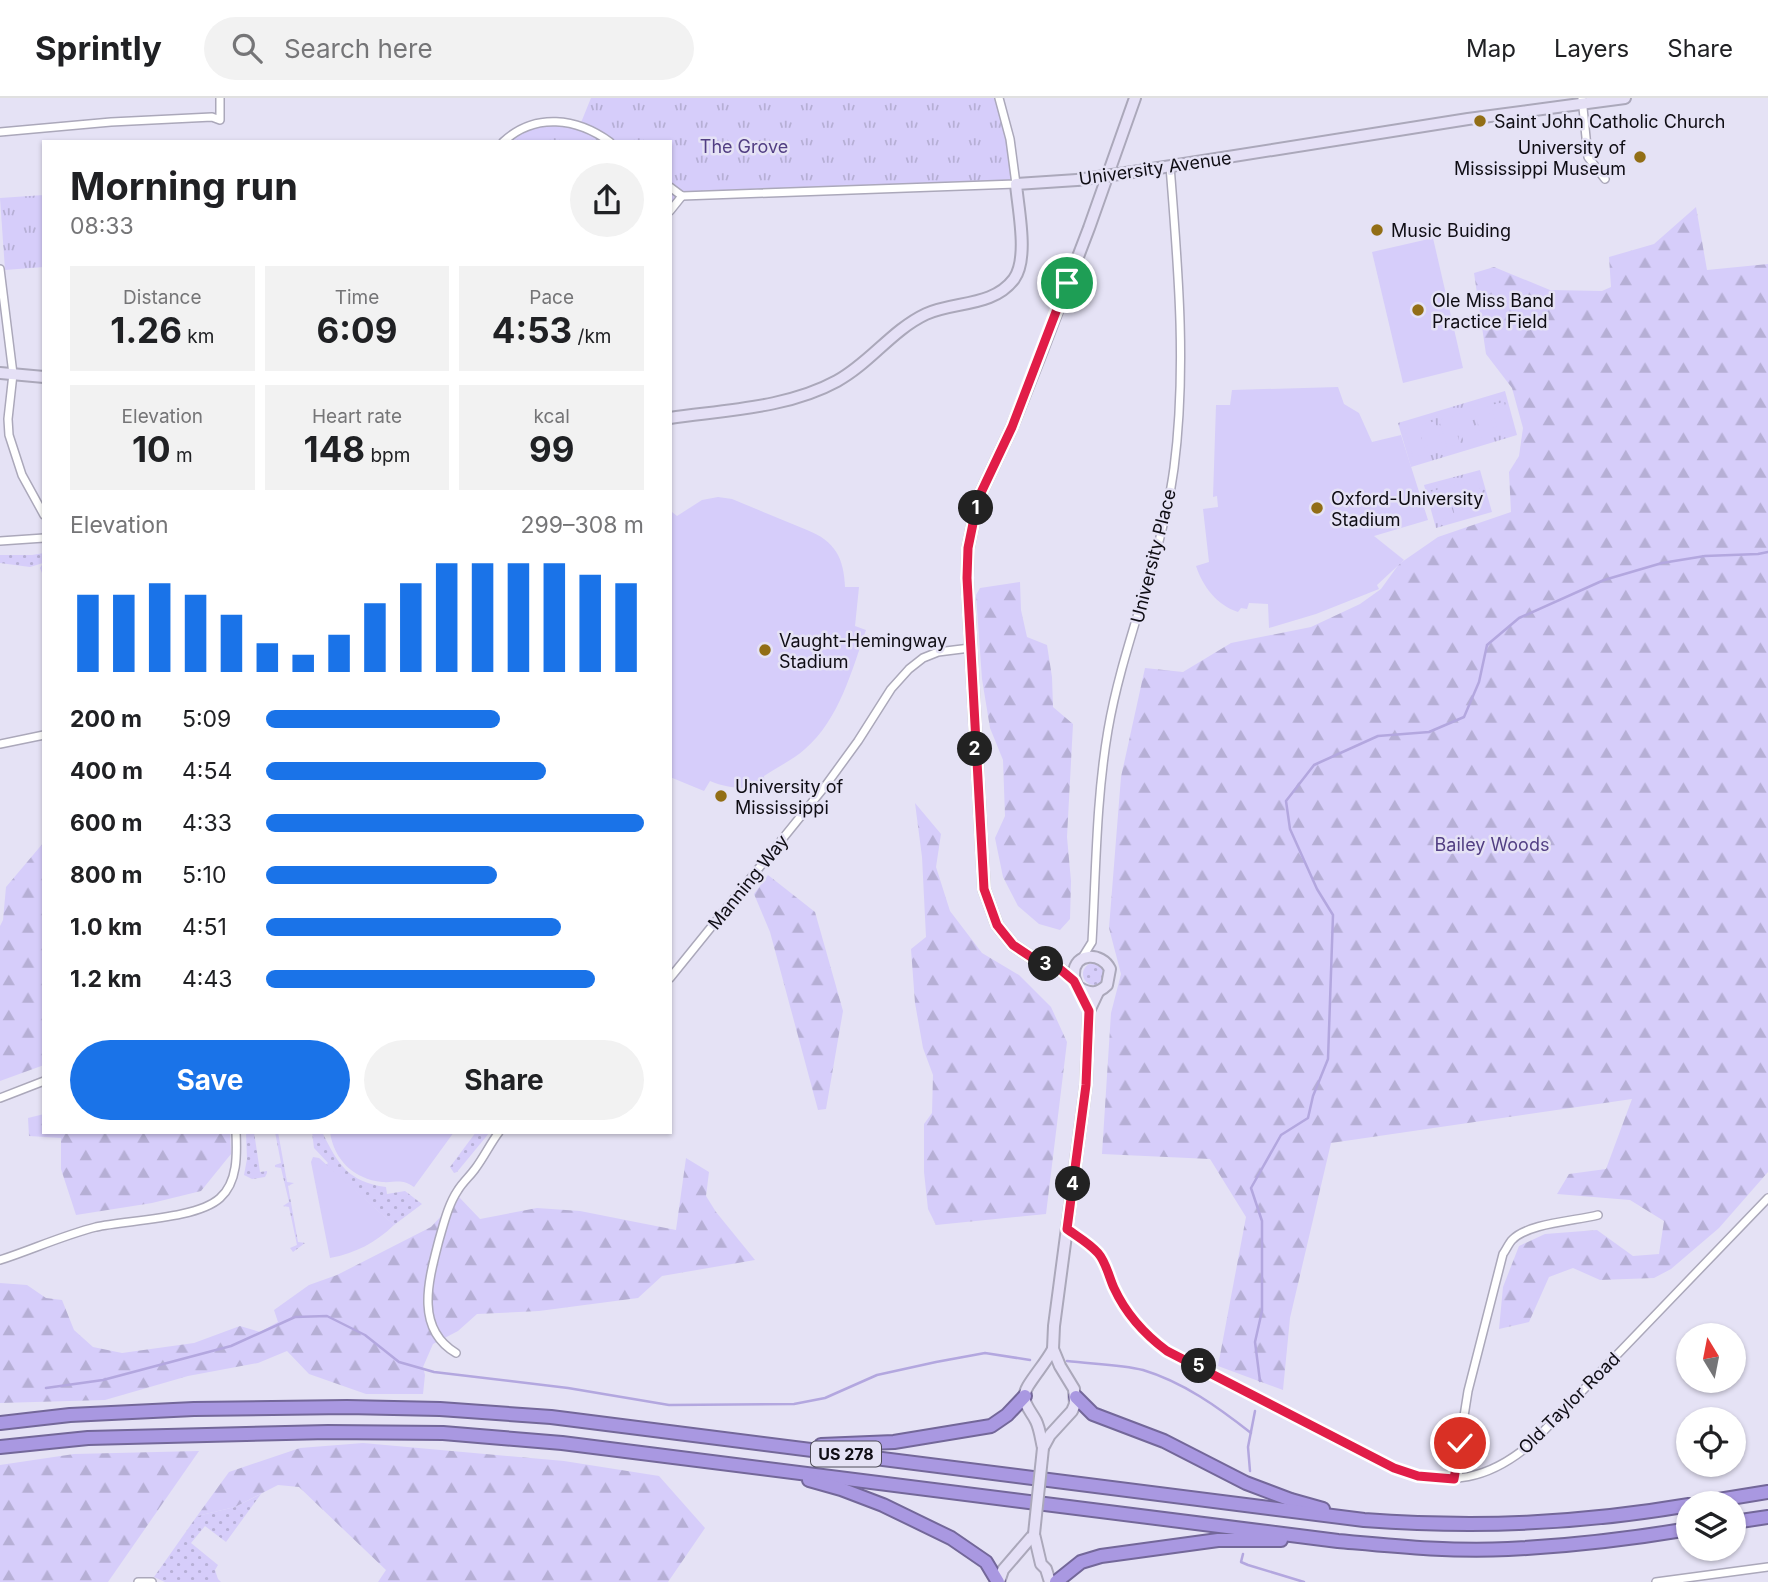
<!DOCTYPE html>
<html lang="en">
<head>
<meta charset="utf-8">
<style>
  body { margin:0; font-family:Inter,sans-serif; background:#f2f2f2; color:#202124; height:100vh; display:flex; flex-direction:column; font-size:26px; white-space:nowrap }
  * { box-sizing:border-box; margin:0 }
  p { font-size:23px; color:#757577 }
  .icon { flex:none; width:38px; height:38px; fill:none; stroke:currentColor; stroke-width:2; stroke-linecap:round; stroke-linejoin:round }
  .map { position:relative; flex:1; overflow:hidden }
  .panel { position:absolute; left:42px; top:42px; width:630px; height:994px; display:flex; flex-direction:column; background:#fff; border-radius:0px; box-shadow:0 2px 5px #0004 }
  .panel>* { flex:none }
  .needle { width:46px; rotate:350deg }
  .tools { position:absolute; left:1676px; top:1225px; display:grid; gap:14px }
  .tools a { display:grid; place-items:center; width:70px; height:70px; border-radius:50%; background:#fff; box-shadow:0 2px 5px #0004; font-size:35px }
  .pin { position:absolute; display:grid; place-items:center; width:60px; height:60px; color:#fff; margin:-30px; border:4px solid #fff; border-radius:50%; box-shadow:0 2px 7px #0007 }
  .km { position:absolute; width:35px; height:35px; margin:-18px; border-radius:50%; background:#222; color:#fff; font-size:19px; line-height:35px; text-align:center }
  .round { display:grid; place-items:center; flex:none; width:74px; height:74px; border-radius:37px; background:#f2f2f2 }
  .overview { display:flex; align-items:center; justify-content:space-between; height:119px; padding:0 28px }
  h1 { font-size:38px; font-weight:700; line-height:52px }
  .metrics { display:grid; grid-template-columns:repeat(3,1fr); gap:10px; height:119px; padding:7px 28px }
  .metrics div { display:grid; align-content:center; border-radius:0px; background:#f2f2f2; text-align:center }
  .metrics b { font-size:35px; font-weight:700 }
  .metrics small { font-size:19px; font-weight:400 }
  .metrics p { font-size:19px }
  .chart { height:196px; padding:14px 28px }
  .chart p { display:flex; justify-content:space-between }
  .chart svg { width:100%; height:126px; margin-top:7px; stroke:#1a73e8; stroke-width:6 }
  .button { display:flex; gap:14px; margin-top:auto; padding:14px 28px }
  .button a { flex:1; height:80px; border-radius:42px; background:#1a73e8; color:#fff; font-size:28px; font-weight:700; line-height:80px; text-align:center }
  .button a+a { background:#f2f2f2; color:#202124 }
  ul { padding:0 28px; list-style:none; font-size:23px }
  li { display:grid; grid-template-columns:112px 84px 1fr; align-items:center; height:52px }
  li i { height:18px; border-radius:9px; background:#1a73e8 }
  header { display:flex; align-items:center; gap:42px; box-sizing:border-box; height:98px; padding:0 35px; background:#fff; border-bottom:2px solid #e0e0e0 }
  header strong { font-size:33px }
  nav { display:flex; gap:38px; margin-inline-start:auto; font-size:24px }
  .search { width:490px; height:63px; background:#f2f2f2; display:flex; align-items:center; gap:18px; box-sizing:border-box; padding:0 24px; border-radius:38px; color:#757577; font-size:26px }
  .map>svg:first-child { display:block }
  .grass { fill:url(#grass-dots) }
  .forest { fill:url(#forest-firs) }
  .park { fill:url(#park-tufts) }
  .garden { fill:#d6cdfa }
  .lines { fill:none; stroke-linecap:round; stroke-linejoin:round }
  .stream { stroke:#b3a7df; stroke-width:2.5 }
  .street-casing { stroke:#aba8ba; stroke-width:10 }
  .secondary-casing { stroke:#aba8ba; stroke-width:14 }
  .highway-casing { stroke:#736799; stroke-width:16 }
  .street { stroke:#fff; stroke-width:7 }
  .secondary { stroke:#e5e0f6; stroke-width:10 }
  .highway { stroke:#a998e1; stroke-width:12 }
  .secondary-bridge-casing { stroke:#aba8ba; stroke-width:14; stroke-linecap:butt }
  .secondary-bridge { stroke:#e5e0f6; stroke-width:10 }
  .route-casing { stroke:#fff; stroke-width:14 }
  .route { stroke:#e11d48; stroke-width:9 }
  .poi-dot { fill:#926e15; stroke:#e5e2f5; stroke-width:2.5 }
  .labels { text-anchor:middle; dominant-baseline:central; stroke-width:5; stroke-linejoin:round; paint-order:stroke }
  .shield { fill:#e5e2f5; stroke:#4f4d58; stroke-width:2 }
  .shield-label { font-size:16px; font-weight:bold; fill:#0f0d14 }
  .poi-label { font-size:18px; fill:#0f0d14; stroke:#e5e2f5; text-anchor:start }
  .park-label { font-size:18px; fill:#523f83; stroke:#e5e2f5 }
  .street-label { font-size:18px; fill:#0f0d14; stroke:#e5e2f5 }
</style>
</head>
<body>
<header>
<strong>Sprintly</strong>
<div class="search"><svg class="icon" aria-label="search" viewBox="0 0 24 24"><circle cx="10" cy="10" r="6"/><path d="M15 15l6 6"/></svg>Search here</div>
<nav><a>Map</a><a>Layers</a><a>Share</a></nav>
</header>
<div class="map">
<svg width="1768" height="1484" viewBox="0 0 1768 1484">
  <defs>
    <pattern id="grass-dots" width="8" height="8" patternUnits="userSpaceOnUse" patternTransform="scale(1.75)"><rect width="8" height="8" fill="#d6cdfa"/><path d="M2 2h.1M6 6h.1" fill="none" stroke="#b6afd5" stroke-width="1.8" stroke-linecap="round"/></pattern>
    <pattern id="forest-firs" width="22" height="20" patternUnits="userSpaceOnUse" patternTransform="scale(1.75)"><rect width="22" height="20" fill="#d6cdfa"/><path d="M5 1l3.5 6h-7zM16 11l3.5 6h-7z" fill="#b6afd5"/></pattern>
    <pattern id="park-tufts" width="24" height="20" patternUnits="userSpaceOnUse" patternTransform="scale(1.75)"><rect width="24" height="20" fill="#d6cdfa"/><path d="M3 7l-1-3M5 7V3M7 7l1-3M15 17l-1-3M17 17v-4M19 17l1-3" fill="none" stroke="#b6afd5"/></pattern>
  </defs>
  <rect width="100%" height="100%" fill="#e5e2f5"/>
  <g class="grass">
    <path d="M44 455V480L40 470 43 465 30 469 0 465V457H32Z"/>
    <circle cx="1094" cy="876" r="11"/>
    <path d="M246 1034H254L260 1074 267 1073V1075L265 1079 252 1081 244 1077 247 1061Z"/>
    <path d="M275 1034H278L287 1084 294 1085 288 1088 298 1144 305 1145 293 1154 290 1150 297 1147 289 1109 283 1108 289 1104 281 1070 275 1069V1067L281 1065Z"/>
    <path d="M312 1034H322C338 1066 348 1084 386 1089L387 1096 405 1093 422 1106 394 1127 326 1067 328 1065 314 1050Z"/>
    <path d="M476 1034H490L457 1074 454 1075 450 1069Z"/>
    <path d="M261 1396 226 1444 205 1428 191 1445 218 1467 215 1472 218 1481 221 1484H165L154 1479 197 1418 235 1409Z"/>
  </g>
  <g class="forest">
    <path d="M1696 109 1707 172 1768 166V1074L1719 1130 1671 1171 1654 1180 1600 1182 1573 1170 1549 1179 1529 1224 1499 1231 1503 1189 1519 1148 1545 1136 1597 1132 1633 1158 1659 1156 1664 1123 1630 1102 1557 1096 1569 1076 1606 1071 1632 1001 1331 1045 1290 1220 1283 1292 1218 1268 1246 1119 1210 1061 1102 1056 1111 915 1121 876 1109 830 1121 679 1145 570 1183 574 1231 545 1311 529 1360 506 1381 491 1399 466 1438 439 1511 414 1509 374 1519 358 1523 330 1512 290 1486 256 1474 175 1494 169 1550 192 1602 193 1611 189 1609 159 1654 146Z"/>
    <path d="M1020 484 1021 512 1027 539 1047 547 1052 579 1053 609 1073 626 1067 739 1071 783 1070 821 1060 832 1039 826 1018 808 1003 779 995 740 1005 718 1003 662 990 630 982 581 976 497 980 490Z"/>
    <path d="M915 705 941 736 936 769 950 813 982 855 1019 877 1051 909 1067 944 1046 1116 936 1127 928 1111 924 1074V1026L932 1015 933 977 923 950 915 905 911 851 926 839 922 759Z"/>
    <path d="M44 744V967L0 983V828L3 822 6 789Z"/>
    <path d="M768 777 815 814 843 913 826 1011 818 1012 770 834 754 796Z"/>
    <path d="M44 1016V1034H230L231 1056 201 1093 152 1105 76 1117 61 1071V1040L29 1038 28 1020Z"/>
    <path d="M686 1060 709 1074 706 1098 716 1114 755 1162 662 1178 638 1200 539 1213 477 1216 458 1233 433 1246 423 1269 425 1277 423 1296H366L309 1276 287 1253 258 1265 188 1278 105 1302 0 1305V1185L27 1187 46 1200 62 1202 74 1232 93 1249 122 1255 194 1245 240 1228 260 1234 278 1224 274 1212 309 1187 337 1177 431 1129 459 1099 480 1121 537 1110 580 1113 676 1132Z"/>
    <path d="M363 1345 564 1363 659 1378 705 1430 668 1484H378L386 1472 299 1389 278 1387 235 1409 197 1418 229 1374 300 1350Z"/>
    <path d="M199 1353 108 1484H0V1367L74 1356Z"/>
  </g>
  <g class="park">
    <path d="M591 0H999L1016 86 682 98 670 113V44H503L529 27H580Z"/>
    <path d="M44 97V169L5 172 0 100Z"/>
    <path d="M1505 293 1517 337 1411 369 1398 325Z"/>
    <path d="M1480 372 1492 414 1436 430 1424 387Z"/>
  </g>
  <g class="garden">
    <path d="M1433 140 1463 270 1403 285 1372 154Z"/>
    <path d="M1338 289 1344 306 1359 315 1372 344 1401 337 1428 422 1374 438 1404 462 1377 487 1379 491 1316 516 1269 530 1268 506 1249 505 1247 511 1241 510 1238 514C1217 507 1203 489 1196 468L1209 464 1203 411 1218 409 1217 398 1213 399 1216 307H1230L1232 292Z"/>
    <path d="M1504 304 1512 331 1498 335 1491 307Z"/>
    <path d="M1487 308 1495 336 1482 340 1474 312Z"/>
    <path d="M1469 313 1477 341 1464 345 1456 317Z"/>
    <path d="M1452 318 1460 346 1447 349 1439 322Z"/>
    <path d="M1435 323 1443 351 1430 355 1422 327Z"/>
    <path d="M1418 328 1426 356 1413 359 1405 332Z"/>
    <path d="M1477 380 1485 409 1472 412 1464 383Z"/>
    <path d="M1460 386 1468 414 1455 418 1448 389Z"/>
    <path d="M1443 390 1451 419 1438 422 1430 394Z"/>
    <path d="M718 399 732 401 807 432C835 443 844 460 845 489H859L855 528 866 532C852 572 839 622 805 651 793 662 777 669 764 678L765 688C745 691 729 691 710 683L704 693 670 679V416L672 414 677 418 702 402Z"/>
    <path d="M330 1034H454L414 1089C401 1080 396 1085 382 1084 354 1081 334 1062 330 1034Z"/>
    <path d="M313 1059 319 1060 394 1127C375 1145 356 1155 330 1160L311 1064Z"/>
  </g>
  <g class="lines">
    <g class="stream">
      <path d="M1067 1263C1091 1266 1120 1266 1143 1272 1183 1284 1218 1309 1251 1335"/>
      <path d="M1260 1283 1255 1244 1262 1213V1123L1251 1090 1281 1037 1308 1020 1313 998 1328 961 1333 817 1317 791 1290 731 1286 703 1314 667 1378 638 1429 634 1464 619 1479 584 1487 547 1519 520 1604 482 1662 465 1705 458 1758 456 1768 454"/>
      <path d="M46 1290 103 1282 231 1248 295 1219 327 1218 365 1237 399 1264 434 1274 568 1290 669 1307 794 1306 825 1300 877 1277 936 1264 985 1255 1030 1262"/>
      <path d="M1250 1373 1248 1349 1255 1313"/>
      <path d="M1243 1456 1241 1464 1248 1467 1304 1484"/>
    </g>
    <g class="street-casing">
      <g id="street">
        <path d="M1582 0 1588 59 1605 81"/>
        <path d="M0 34 111 24 212 19 220 22V0"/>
        <path d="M503 44C535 14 577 20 610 44"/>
        <path d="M670 89 682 98"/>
        <path d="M682 98 1016 86 1010 41 999 0"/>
        <path d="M670 113 682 98"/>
        <path d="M0 171 13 276 8 321 9 337 22 377 44 417"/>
        <path d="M0 443 44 440"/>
        <path d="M0 646 44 637"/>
        <path d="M1082 860 1092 844C1096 774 1096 702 1108 632 1123 544 1162 460 1174 370 1187 269 1178 169 1170 68"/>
        <path d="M670 880 826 687 858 643 891 591 909 571 923 560 938 554 970 550"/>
        <path d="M0 1000 44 983"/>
        <path d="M1067 1131 1090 1147 1100 1158 1123 1208 1135 1225 1167 1253 1394 1370C1449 1390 1490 1382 1534 1343L1768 1100"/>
        <path d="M0 1162C31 1152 64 1137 96 1129 128 1122 197 1121 220 1100 238 1084 237 1056 236 1034"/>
        <path d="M456 1255C414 1230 429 1181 439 1142 444 1125 448 1107 458 1092 463 1084 470 1078 475 1071 484 1059 490 1046 499 1034"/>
        <path d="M1454 1381 1468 1293 1503 1156C1506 1152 1509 1145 1512 1142 1528 1125 1575 1123 1598 1117"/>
        <path d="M138 1484H152"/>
        <path d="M1656 1484 1768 1469"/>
      </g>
    </g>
    <g class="secondary-casing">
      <g id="secondary">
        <path d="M1133 74 1468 21 1625 0"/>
        <path d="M0 275 44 279"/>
        <path d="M670 320C725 312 788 310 837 283 870 265 892 232 926 216 955 203 993 209 1014 181 1029 160 1018 111 1016 86L1077 82"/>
        <path d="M1075 883 1061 872 1031 859 1013 847 997 827 984 791 967 480 968 450 978 401 1012 329 1040 258 1089 130 1135 0"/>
        <path d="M1080 890C1090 896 1098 896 1107 887L1110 871C1102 854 1074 854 1074 876 1073 884 1086 903 1089 913"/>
        <path d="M1043 1350 1050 1337 1072 1313 1075 1306 1074 1291 1060 1268 1053 1251 1054 1228 1086 987 1089 913 1098 894"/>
        <path d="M1043 1350C1041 1342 1040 1331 1036 1323 1030 1311 1019 1303 1028 1288 1036 1275 1046 1264 1053 1251"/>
        <path d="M1034 1436 1041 1466 1046 1471 1050 1484"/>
        <path d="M999 1484 1003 1472 1034 1436"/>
      </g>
    </g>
    <g class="highway-casing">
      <g id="highway">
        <path d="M1076 1299 1093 1316 1164 1343 1246 1385 1291 1402 1323 1411"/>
        <path d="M0 1325 70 1317 194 1311 347 1309 440 1311 551 1319 1364 1422C1476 1430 1578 1426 1689 1407"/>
        <path d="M821 1347 894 1344 991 1328 1007 1317 1025 1298"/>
        <path d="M0 1349 88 1340 328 1334 443 1335 562 1345 1338 1443C1394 1448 1451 1454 1508 1451 1569 1448 1629 1441 1689 1431"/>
        <path d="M809 1382 841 1391 883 1407 951 1440 986 1464 998 1484"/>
        <path d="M1700 1405 1768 1394"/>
        <path d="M1734 1424 1768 1419"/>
        <path d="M1056 1484 1081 1464 1101 1458 1218 1442H1281"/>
      </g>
    </g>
    <use href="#street" class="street"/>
    <use href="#secondary" class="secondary"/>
    <use href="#highway" class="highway"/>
    <g class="secondary-bridge-casing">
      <g id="secondary-bridge">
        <path d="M1077 82 1133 74"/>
        <path d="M1034 1436 1043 1350"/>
      </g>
    </g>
    <use href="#secondary-bridge" class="secondary-bridge"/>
  </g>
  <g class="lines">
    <g class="route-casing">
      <path id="route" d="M1067 185 1012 329 978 401 968 450 967 480 984 791 997 827 1013 847 1031 859 1061 872 1074 883 1089 913 1086 987 1067 1131C1078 1139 1089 1145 1098 1155 1106 1164 1109 1179 1114 1190 1126 1216 1144 1236 1167 1253L1394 1370 1418 1378 1454 1381 1460 1345"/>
    </g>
    <use href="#route" class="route"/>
  </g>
  <g class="poi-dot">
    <circle cx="1480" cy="23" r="7"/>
    <circle cx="1640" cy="59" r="7"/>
    <circle cx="1377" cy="132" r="7"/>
    <circle cx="1418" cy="212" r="7"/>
    <circle cx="1317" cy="410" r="7"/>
    <circle cx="765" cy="552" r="7"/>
    <circle cx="721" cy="698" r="7"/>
  </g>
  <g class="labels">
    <rect class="shield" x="811" y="1343.5" width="70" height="25" rx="5"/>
    <g class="shield-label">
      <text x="846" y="1356">US 278</text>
    </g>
    <g class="poi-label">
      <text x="1494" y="23">Saint John Catholic Church</text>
      <text x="1626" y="49" text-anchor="end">University of<tspan x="1626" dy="21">Mississippi Museum</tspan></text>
      <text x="1391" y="132">Music Buiding</text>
      <text x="1432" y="202">Ole Miss Band<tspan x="1432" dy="21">Practice Field</tspan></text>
      <text x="1331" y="400">Oxford-University<tspan x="1331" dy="21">Stadium</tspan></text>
      <text x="779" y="542">Vaught-Hemingway<tspan x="779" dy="21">Stadium</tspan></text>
      <text x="735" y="688">University of<tspan x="735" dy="21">Mississippi</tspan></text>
    </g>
    <g class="park-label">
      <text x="744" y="48">The Grove</text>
      <text x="1492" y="746">Bailey Woods</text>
    </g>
    <g class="street-label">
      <text transform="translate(1155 70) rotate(-8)">University Avenue</text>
      <text transform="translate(1153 458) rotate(-76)">University Place</text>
      <text transform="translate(748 784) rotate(-51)">Manning Way</text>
      <text transform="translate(1569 1305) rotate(-45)">Old Taylor Road</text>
    </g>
  </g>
</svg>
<div class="tools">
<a><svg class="needle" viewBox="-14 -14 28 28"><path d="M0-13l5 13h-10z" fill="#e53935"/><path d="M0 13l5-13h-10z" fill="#757577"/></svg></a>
<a><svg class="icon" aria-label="locate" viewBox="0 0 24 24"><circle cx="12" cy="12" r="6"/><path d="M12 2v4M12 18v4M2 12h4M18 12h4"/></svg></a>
<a><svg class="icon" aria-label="layers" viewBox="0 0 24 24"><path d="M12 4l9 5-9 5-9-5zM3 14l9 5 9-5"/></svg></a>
</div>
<div class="pin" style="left:1067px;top:185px;background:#1e9e55"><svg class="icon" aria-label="arrive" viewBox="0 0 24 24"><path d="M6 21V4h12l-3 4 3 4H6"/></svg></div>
<div class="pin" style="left:1460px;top:1345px;background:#d93025"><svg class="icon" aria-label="check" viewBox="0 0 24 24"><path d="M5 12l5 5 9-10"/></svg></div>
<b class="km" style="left:976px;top:410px">1</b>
<b class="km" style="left:975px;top:651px">2</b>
<b class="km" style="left:1046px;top:866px">3</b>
<b class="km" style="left:1073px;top:1086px">4</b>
<b class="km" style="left:1199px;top:1268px">5</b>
<section class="panel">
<div class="overview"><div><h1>Morning run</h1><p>08:33</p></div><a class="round"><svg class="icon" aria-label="share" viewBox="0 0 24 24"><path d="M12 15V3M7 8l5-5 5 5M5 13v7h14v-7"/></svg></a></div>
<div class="metrics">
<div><p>Distance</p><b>1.26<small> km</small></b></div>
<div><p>Time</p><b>6:09</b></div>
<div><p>Pace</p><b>4:53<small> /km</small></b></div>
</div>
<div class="metrics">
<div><p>Elevation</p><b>10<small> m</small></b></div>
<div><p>Heart rate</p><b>148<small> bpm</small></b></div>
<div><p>kcal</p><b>99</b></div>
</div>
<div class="chart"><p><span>Elevation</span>299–308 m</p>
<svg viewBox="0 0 160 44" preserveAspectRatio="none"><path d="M5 44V17M15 44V17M25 44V13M35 44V17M45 44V24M55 44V34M65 44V38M75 44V31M85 44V20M95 44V13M105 44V6M115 44V6M125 44V6M135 44V6M145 44V10M155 44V13"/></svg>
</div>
<ul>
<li><b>200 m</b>5:09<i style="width:62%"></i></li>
<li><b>400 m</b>4:54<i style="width:74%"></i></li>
<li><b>600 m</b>4:33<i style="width:100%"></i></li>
<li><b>800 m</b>5:10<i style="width:61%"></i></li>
<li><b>1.0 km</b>4:51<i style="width:78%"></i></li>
<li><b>1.2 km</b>4:43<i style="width:87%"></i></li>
</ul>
<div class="button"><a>Save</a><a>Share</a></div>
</section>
</div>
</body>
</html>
